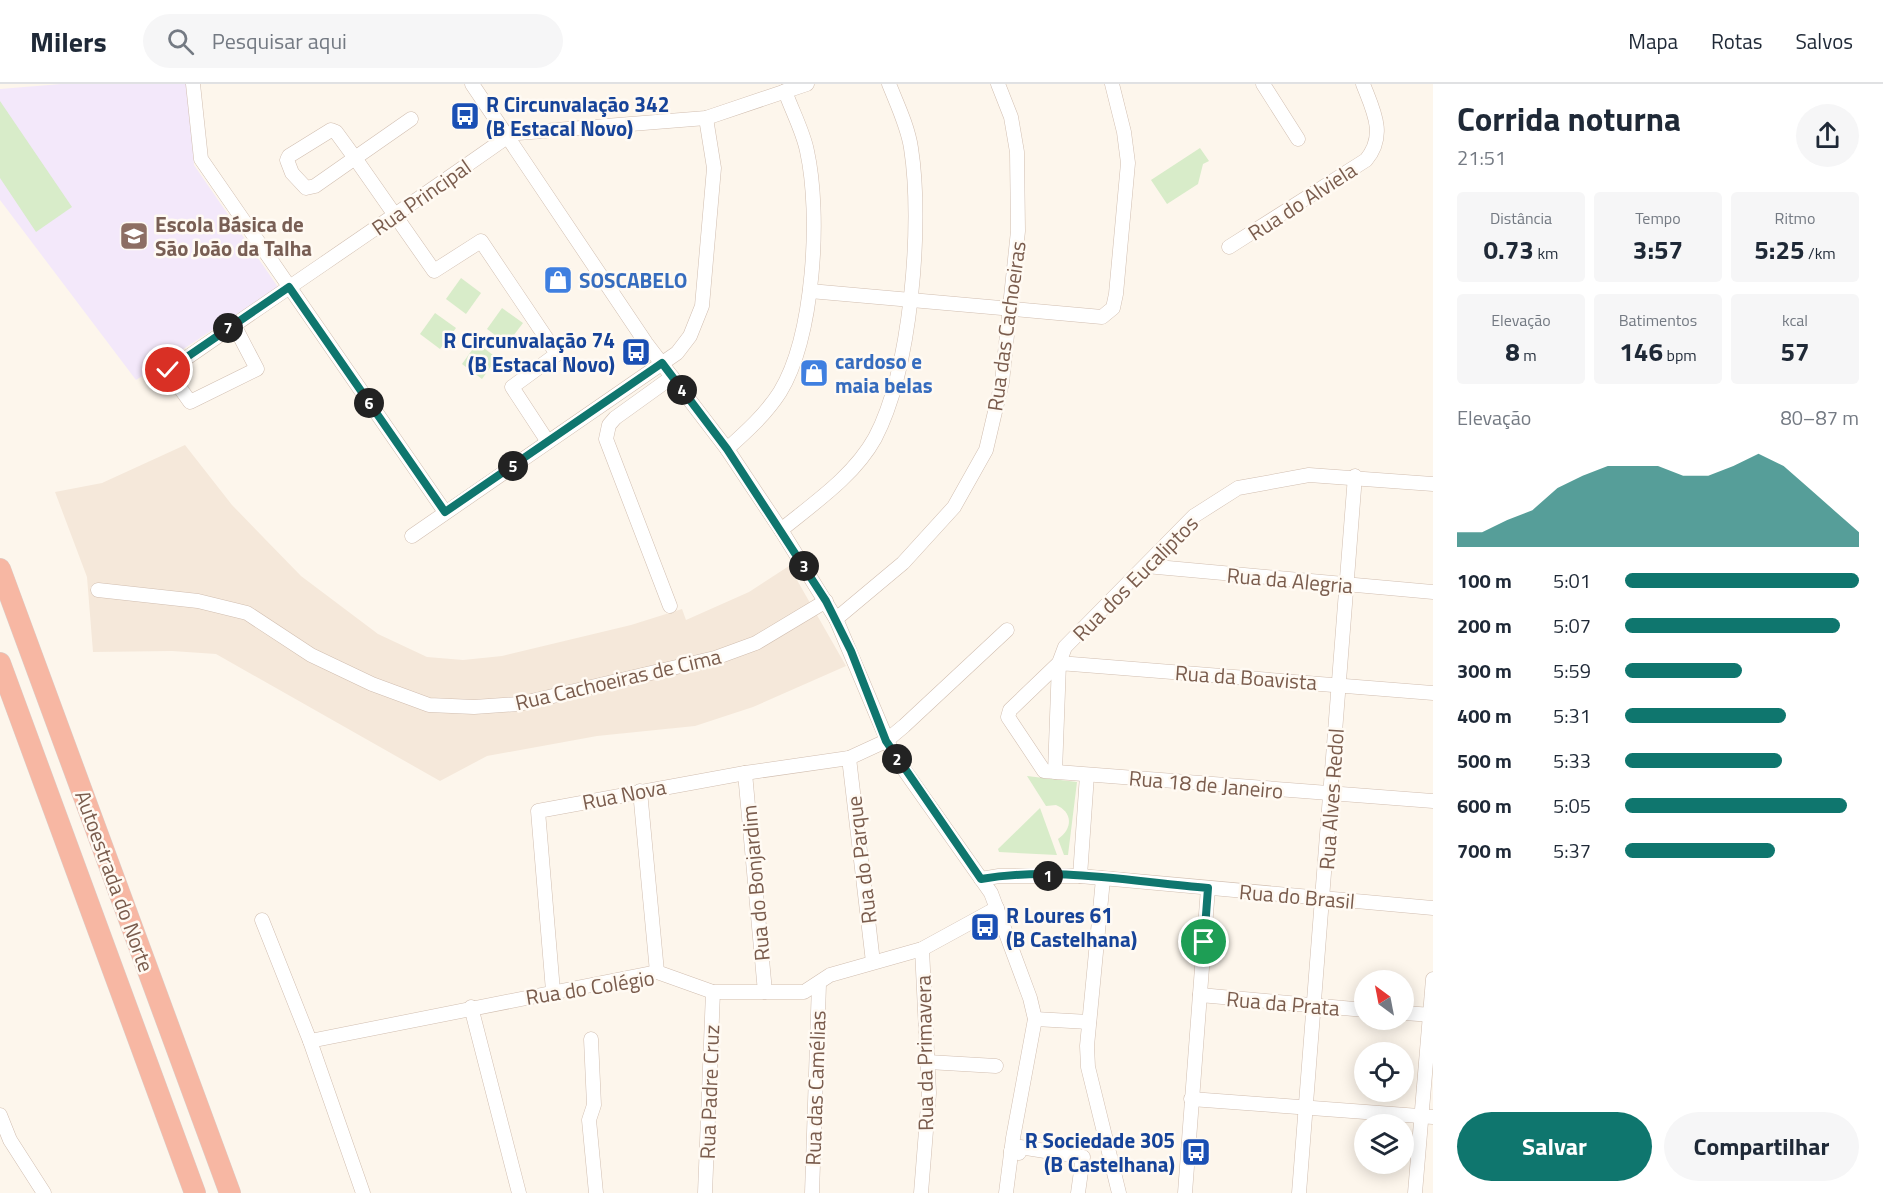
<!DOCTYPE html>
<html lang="pt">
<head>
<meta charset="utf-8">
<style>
  body { margin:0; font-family:"Titillium Web",sans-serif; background:#f6f6f7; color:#1f2937; height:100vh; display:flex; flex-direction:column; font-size:22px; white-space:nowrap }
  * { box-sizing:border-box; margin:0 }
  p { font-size:20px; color:#747a83 }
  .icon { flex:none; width:33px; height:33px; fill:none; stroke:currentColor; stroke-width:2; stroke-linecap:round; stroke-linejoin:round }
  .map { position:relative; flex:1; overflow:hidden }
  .drawer { display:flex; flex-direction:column; background:#fff; width:450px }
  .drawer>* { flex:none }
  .needle { width:39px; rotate:328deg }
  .buttons { position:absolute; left:1354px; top:886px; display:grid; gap:12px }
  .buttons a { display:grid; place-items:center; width:60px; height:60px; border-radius:50%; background:#fff; box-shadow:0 3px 15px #0003; font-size:30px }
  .pin { position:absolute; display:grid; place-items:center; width:51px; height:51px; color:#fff; margin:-26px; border:3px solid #fff; border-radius:50%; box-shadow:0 2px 6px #0007 }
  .km { position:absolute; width:30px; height:30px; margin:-15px; border-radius:50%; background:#222; color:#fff; font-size:16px; line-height:30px; text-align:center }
  .round { display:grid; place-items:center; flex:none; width:63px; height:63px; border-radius:32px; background:#f6f6f7 }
  .headline { display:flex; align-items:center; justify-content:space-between; height:102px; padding:0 24px }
  h1 { font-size:33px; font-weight:700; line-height:45px }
  .figures { display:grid; grid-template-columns:repeat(3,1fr); gap:9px; height:102px; padding:6px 24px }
  .figures div { display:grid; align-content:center; border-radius:6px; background:#f6f6f7; text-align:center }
  .figures b { font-size:26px; font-weight:700 }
  .figures small { font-size:16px; font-weight:400 }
  .figures p { font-size:16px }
  .chart { height:168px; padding:12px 24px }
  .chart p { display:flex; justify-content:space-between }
  .chart svg { width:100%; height:108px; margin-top:6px; fill:#0f766e; opacity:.7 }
  .primary-button { display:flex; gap:12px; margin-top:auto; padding:12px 24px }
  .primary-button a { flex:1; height:69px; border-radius:36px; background:#0f766e; color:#fff; font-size:24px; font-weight:700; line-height:69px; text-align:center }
  .primary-button a+a { background:#f6f6f7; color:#1f2937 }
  ul { padding:0 24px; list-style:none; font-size:20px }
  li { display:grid; grid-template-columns:96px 72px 1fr; align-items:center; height:45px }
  li i { height:15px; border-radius:8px; background:#0f766e }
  header { display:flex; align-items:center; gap:36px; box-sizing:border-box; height:84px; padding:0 30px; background:#fff; border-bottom:2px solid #e0e1e3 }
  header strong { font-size:28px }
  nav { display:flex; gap:33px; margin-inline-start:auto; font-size:21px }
  .search { width:420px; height:54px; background:#f6f6f7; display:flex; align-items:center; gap:15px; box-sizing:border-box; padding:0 21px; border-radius:33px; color:#747a83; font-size:22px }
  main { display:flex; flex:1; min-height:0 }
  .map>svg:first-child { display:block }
  .residential { fill:#f5e8da }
  .education { fill:#f3e8fa }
  .green { fill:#d8ecc9 }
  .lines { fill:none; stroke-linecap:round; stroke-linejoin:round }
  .minor-casing { stroke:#d1beb0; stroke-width:15 }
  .highway-casing { stroke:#dad1cd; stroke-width:22 }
  .minor { stroke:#fff; stroke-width:14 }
  .highway { stroke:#f7b7a3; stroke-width:21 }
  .route-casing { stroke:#fff; stroke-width:12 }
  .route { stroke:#0f766e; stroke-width:8 }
  .labels { text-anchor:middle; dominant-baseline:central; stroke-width:5; stroke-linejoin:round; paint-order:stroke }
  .transit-label { font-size:21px; font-weight:bold; fill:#164399; stroke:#fffaf3; text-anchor:start }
  .street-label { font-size:21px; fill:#7a5c4d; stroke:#fffaf3 }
  .education-label { font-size:21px; font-weight:bold; fill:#785e54; stroke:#fffaf3; text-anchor:start }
  .shop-label { font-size:21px; font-weight:bold; fill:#366cbe; stroke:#fffaf3; text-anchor:start }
</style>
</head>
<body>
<header>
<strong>Milers</strong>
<div class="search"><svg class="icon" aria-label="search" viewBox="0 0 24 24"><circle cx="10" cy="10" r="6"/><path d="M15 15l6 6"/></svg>Pesquisar aqui</div>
<nav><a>Mapa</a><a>Rotas</a><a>Salvos</a></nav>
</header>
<main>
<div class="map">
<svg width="1433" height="1109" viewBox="0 0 1433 1109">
  <rect width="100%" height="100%" fill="#fdf6ec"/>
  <path class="residential" d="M185 361 232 421 301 492 378 550 427 573 463 576 502 572 631 541 682 525 686 536 749 508 789 482 846 582 753 623 695 642 597 652 487 672 440 697 216 570 172 567 93 568 87 493 55 408 102 399Z"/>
  <path class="education" d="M61 0H188L194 81 278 203 136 296 0 116V5Z"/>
  <g class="green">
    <path d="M0 17 72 123 36 148 0 94Z"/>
    <path d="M1200 64 1209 77 1203 80 1198 100 1167 120 1151 96Z"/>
    <path d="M461 194 481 209 466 230 446 215Z"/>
    <path d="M502 224 523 239 507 260 487 245Z"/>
    <path d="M435 229 456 244 440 265 420 250Z"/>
    <path d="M477 259 497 274 482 295 462 280Z"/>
    <path d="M1027 692 1077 698 1068 771H1064L1058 755C1073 745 1073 728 1056 721L1046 722Z"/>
    <path d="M1040 724 1057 771 999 768 998 765Z"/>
  </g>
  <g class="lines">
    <g class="minor-casing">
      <g id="minor">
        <path d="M193 0 201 75 445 428"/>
        <path d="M472 0 646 259 727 365 781 446 836 535 893 670 991 809 1030 914 1035 935 1013 1054 1006 1109"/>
        <path d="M1263 0 1298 55"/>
        <path d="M411 35 355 74 434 187 481 157 557 270 512 303 548 358"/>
        <path d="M331 46 336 48 355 74 315 102 306 104 292 89 287 76 289 72Z"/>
        <path d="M1229 163 1366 76C1387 51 1373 26 1363 0"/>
        <path d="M810 207 1102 233 1113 224 1116 210 1128 79 1124 48 1112 0"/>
        <path d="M234 241 257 285 190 318 168 287C281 208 395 132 507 53L518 49 706 34 807 0"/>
        <path d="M727 365C746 348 766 330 780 308 814 252 821 131 807 67 803 47 792 27 785 7"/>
        <path d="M1433 400 1309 391 1238 404 1194 432 1065 563 1059 579 1010 626 1008 633 1044 687 1433 717"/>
        <path d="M781 446C814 419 854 392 875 354 911 286 923 140 911 64 908 43 897 20 889 0"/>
        <path d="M412 452 677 269 690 252 702 222 714 84 706 34"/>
        <path d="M1146 482 1433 508"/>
        <path d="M98 506 198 517 247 529 311 571 372 600 429 621 474 623 519 620 715 574 756 559 826 517"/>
        <path d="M670 522 606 355 609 341 615 334 672 293"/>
        <path d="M836 535 903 479 954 423 986 366 1002 298 1018 147 1017 68 1011 33 998 0"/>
        <path d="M849 674 873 878"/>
        <path d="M1055 688 1059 579 1433 609"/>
        <path d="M745 689 765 908"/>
        <path d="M640 707 657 888"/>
        <path d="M1080 792 1087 691"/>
        <path d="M981 795 999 792H1080L1433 824"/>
        <path d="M1103 795 1087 962 1088 983 1119 1109"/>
        <path d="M262 836 310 957 363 1109"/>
        <path d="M553 907 538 727 745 689 849 674 886 657 904 642 1007 546"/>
        <path d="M1200 911 1365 926"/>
        <path d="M471 923 519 1109"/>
        <path d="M1404 929 1433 931"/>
        <path d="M1035 935 1089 938"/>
        <path d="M591 955 594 1021 589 1036 596 1109"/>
        <path d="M310 957 657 888 713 908H804L830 891 922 865 997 824"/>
        <path d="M928 978 996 982"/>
        <path d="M1191 1015 1433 1033"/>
        <path d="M0 1031 10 1056 44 1109"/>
        <path d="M1011 1067 1019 1069 1020 1063 1083 1073 1078 1109"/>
        <path d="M705 1109 713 908"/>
        <path d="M812 1109 819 900"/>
        <path d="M921 1109 929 1009 922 865"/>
        <path d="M1185 1109 1208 804"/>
        <path d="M1299 1109 1355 392"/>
        <path d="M1415 1109 1433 895"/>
      </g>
    </g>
    <g class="highway-casing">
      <g id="highway">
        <path d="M0 485 230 1109"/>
        <path d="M0 579 195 1109"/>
      </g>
    </g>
    <use href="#minor" class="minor"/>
    <use href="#highway" class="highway"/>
  </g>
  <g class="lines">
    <g class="route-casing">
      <path id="route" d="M168 286 289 203 445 428 662 279 727 365 826 517 851 567 886 657 981 795C1055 782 1134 798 1208 804L1204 858"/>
    </g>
    <use href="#route" class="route"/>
  </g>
  <defs>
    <g id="bus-square" transform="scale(1.5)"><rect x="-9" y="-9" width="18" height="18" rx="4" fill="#1a4fb4" stroke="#fffaf3"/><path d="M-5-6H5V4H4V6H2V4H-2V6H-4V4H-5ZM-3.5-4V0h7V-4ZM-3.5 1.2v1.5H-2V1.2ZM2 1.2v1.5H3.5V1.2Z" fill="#fff"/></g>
    <g id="school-square" transform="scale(1.5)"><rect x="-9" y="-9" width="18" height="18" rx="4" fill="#8d6e63" stroke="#fffaf3"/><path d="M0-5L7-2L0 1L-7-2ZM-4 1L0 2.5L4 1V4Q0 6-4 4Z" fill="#fff"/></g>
    <g id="shop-square" transform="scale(1.5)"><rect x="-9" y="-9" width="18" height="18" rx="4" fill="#3f7fe0" stroke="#fffaf3"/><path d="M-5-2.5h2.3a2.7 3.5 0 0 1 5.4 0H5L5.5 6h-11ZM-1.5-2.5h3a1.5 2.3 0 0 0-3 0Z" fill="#fff"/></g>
  </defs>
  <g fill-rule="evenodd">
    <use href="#bus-square" x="465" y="32"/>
    <use href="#school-square" x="134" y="152"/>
    <use href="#shop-square" x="558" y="196"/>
    <use href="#bus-square" x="636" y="268"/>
    <use href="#shop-square" x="814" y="289"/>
    <use href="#bus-square" x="985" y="843"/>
    <use href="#bus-square" x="1196" y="1068"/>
  </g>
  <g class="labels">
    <g class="transit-label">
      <text x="486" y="20">R Circunvalação 342<tspan x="486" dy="24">(B Estacal Novo)</tspan></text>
      <text x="615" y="256" text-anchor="end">R Circunvalação 74<tspan x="615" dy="24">(B Estacal Novo)</tspan></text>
      <text x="1006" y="831">R Loures 61<tspan x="1006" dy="24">(B Castelhana)</tspan></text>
      <text x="1175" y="1056" text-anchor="end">R Sociedade 305<tspan x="1175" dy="24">(B Castelhana)</tspan></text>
    </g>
    <g class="street-label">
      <text transform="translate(421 113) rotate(-35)">Rua Principal</text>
      <text transform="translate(1302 117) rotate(-33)">Rua do Alviela</text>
      <text transform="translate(1006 242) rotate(-82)">Rua das Cachoeiras</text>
      <text transform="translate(1135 494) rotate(-45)">Rua dos Eucaliptos</text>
      <text transform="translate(1290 496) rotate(5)">Rua da Alegria</text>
      <text transform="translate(1246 593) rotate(4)">Rua da Boavista</text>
      <text transform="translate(618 595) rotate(-13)">Rua Cachoeiras de Cima</text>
      <text transform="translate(1206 700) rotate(5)">Rua 18 de Janeiro</text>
      <text transform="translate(624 710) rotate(-11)">Rua Nova</text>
      <text transform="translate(1331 715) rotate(-86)">Rua Alves Redol</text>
      <text transform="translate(861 776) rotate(-97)">Rua do Parque</text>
      <text transform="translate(115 797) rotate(70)">Autoestrada do Norte</text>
      <text transform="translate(755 799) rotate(-95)">Rua do Bonjardim</text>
      <text transform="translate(1297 812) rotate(5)">Rua do Brasil</text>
      <text transform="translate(590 903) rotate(-9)">Rua do Colégio</text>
      <text transform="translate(1283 919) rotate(5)">Rua da Prata</text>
      <text transform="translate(924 969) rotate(-91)">Rua da Primavera</text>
      <text transform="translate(815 1004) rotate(-88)">Rua das Camélias</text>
      <text transform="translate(709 1008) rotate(-88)">Rua Padre Cruz</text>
    </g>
    <g class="education-label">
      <text x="155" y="140">Escola Básica de<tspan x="155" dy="24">São João da Talha</tspan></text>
    </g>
    <g class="shop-label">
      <text x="579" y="196">SOSCABELO</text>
      <text x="835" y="277">cardoso e<tspan x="835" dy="24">maia belas</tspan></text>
    </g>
  </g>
</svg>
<div class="buttons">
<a><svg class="needle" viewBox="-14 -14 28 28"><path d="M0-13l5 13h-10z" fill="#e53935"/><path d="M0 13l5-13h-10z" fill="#747a83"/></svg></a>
<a><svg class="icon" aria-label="locate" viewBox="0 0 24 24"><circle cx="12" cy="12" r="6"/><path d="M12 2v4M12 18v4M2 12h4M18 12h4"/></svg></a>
<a><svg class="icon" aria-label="layers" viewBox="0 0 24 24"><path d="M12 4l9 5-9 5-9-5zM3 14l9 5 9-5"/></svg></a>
</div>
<div class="pin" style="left:1204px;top:858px;background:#1e9e55"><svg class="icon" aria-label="arrive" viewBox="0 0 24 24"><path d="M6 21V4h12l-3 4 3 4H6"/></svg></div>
<div class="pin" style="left:168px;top:286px;background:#d93025"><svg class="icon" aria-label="check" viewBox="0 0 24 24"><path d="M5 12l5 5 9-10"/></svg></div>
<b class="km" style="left:1048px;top:792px">1</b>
<b class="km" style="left:897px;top:675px">2</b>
<b class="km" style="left:804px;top:482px">3</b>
<b class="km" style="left:682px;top:306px">4</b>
<b class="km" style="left:513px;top:382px">5</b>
<b class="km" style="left:369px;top:319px">6</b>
<b class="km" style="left:228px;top:244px">7</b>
</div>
<section class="drawer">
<div class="headline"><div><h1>Corrida noturna</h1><p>21:51</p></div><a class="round"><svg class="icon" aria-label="share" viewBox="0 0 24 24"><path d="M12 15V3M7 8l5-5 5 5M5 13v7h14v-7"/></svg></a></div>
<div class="figures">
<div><p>Distância</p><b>0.73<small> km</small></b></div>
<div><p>Tempo</p><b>3:57</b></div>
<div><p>Ritmo</p><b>5:25<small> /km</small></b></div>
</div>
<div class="figures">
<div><p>Elevação</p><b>8<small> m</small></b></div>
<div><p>Batimentos</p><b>146<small> bpm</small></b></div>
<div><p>kcal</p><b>57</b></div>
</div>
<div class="chart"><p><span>Elevação</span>80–87 m</p>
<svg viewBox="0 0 160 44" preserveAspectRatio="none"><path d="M0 44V38L10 38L20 33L30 29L40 20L50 15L60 11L70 11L80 11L90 15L100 15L110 11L120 6L130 11L140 20L150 29L160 38V44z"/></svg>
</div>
<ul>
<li><b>100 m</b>5:01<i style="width:100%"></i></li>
<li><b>200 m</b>5:07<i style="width:92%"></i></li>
<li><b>300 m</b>5:59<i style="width:50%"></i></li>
<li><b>400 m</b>5:31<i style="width:69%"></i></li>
<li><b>500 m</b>5:33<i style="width:67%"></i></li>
<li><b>600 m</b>5:05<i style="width:95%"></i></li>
<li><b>700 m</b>5:37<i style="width:64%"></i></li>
</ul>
<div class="primary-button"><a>Salvar</a><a>Compartilhar</a></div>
</section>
</main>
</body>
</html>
